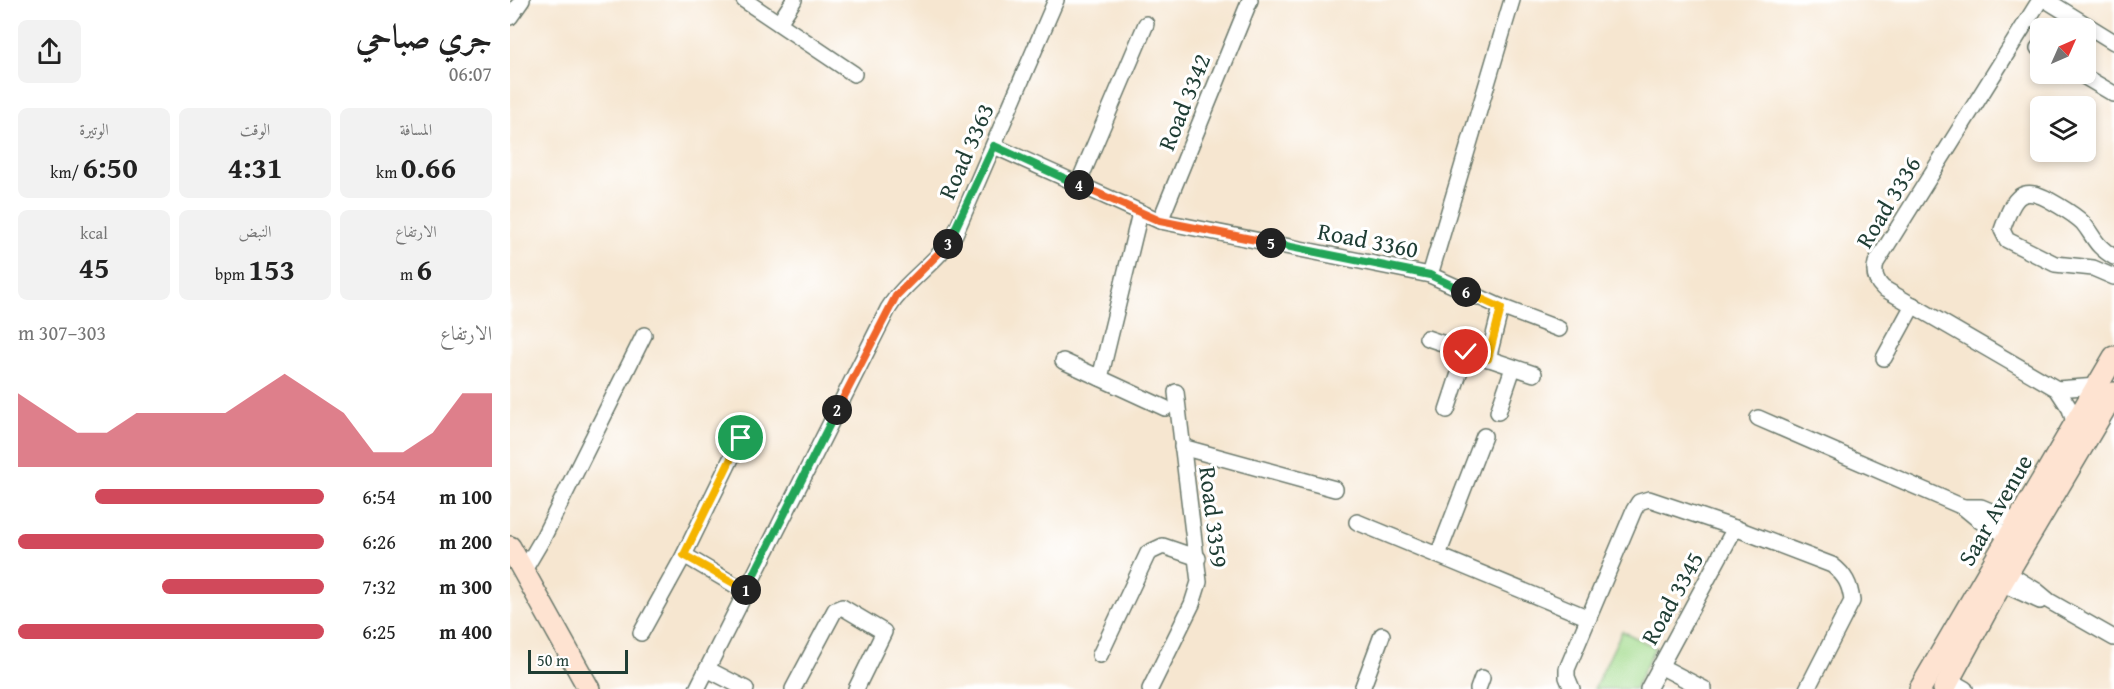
<!DOCTYPE html>
<html lang="ar">
<head>
<meta charset="utf-8">
<style>
  body { margin:0; font-family:"Gentium Book Plus",Amiri,serif; background:#f2f2f2; color:#222; direction:rtl; height:100vh; display:flex; flex-direction:column; font-size:22px; white-space:nowrap }
  * { box-sizing:border-box; margin:0 }
  p { font-size:20px; color:#767676 }
  .icon { flex:none; width:33px; height:33px; fill:none; stroke:currentColor; stroke-width:2; stroke-linecap:round; stroke-linejoin:round }
  .map { position:relative; flex:1; overflow:hidden; direction:ltr }
  .side { display:flex; flex-direction:column; background:#fff; width:510px }
  .side>* { flex:none }
  .needle { width:39px; rotate:45deg }
  .buttons { position:absolute; left:1520px; top:18px; display:grid; gap:12px }
  .buttons a { display:grid; place-items:center; width:66px; height:66px; border-radius:9px; background:#fff; box-shadow:0 3px 9px #0003; font-size:30px }
  .scale { position:absolute; left:18px; bottom:15px; width:100px; box-sizing:border-box; padding-left:6px; border:3px solid #1f3d34; border-top:0; font-size:16px; line-height:21px; white-space:nowrap; color:#1f3d34; -webkit-text-stroke:4px #fff; paint-order:stroke }
  .pin { position:absolute; display:grid; place-items:center; width:51px; height:51px; color:#fff; margin:-26px; border:3px solid #fff; border-radius:50%; box-shadow:0 2px 6px #0007 }
  .km { position:absolute; width:30px; height:30px; margin:-15px; border-radius:50%; background:#222; color:#fff; font-size:16px; line-height:30px; text-align:center }
  .round { display:grid; place-items:center; flex:none; width:63px; height:63px; border-radius:9px; background:#f2f2f2 }
  .overview { display:flex; align-items:center; justify-content:space-between; height:102px; padding:0 18px }
  h1 { font-size:33px; font-weight:700; line-height:45px }
  .figures { display:grid; grid-template-columns:repeat(3,1fr); gap:9px; height:102px; padding:6px 18px }
  .figures div { display:grid; align-content:center; border-radius:9px; background:#f2f2f2; text-align:center }
  .figures b { font-size:30px; font-weight:700 }
  .figures small { font-size:16px; font-weight:400 }
  .figures p { font-size:16px }
  .chart { height:168px; padding:12px 18px }
  .chart p { display:flex; justify-content:space-between }
  .chart svg { width:100%; height:108px; margin-top:6px; fill:#d1495b; opacity:.7 }
  ul { padding:0 18px; list-style:none; font-size:20px }
  li { display:grid; grid-template-columns:96px 72px 1fr; align-items:center; height:45px }
  li i { height:15px; border-radius:8px; background:#d1495b }
  main { display:flex; flex:1; min-height:0 }
  .map>svg:first-child { display:block }
  .green { fill:#a3db8d; stroke:#618c60; stroke-width:1.5 }
  .lines { fill:none; stroke-linecap:round; stroke-linejoin:round }
  .street-casing { stroke:#6a786b; stroke-width:18 }
  .secondary-casing { stroke:#6a786b; stroke-width:24 }
  .street { stroke:#fff; stroke-width:15 }
  .secondary { stroke:#fee3d1; stroke-width:21 }
  .split-1-casing { stroke:#fff; stroke-width:12 }
  .split-2-casing { stroke:#fff; stroke-width:12 }
  .split-3-casing { stroke:#fff; stroke-width:12 }
  .split-4-casing { stroke:#fff; stroke-width:12 }
  .split-5-casing { stroke:#fff; stroke-width:12 }
  .split-6-casing { stroke:#fff; stroke-width:12 }
  .split-7-casing { stroke:#fff; stroke-width:12 }
  .split-1 { stroke:#f5b400; stroke-width:8 }
  .split-2 { stroke:#22a559; stroke-width:8 }
  .split-3 { stroke:#f0652b; stroke-width:8 }
  .split-4 { stroke:#22a559; stroke-width:8 }
  .split-5 { stroke:#f0652b; stroke-width:8 }
  .split-6 { stroke:#22a559; stroke-width:8 }
  .split-7 { stroke:#f5b400; stroke-width:8 }
  .labels { text-anchor:middle; dominant-baseline:central; stroke-width:6; stroke-linejoin:round; paint-order:stroke }
  .street-label { font-size:24px; fill:#1f3d34; stroke:#fff }
</style>
</head>
<body>
<main>
<div class="map">
<svg width="1604" height="689" viewBox="0 0 1604 689">
  <rect width="100%" height="100%" fill="#fff"/>
  <filter id="ink" filterUnits="userSpaceOnUse"><feTurbulence type="fractalNoise" baseFrequency=".0167" numOctaves="2"/><feDisplacementMap in="SourceGraphic" scale="12" xChannelSelector="R" yChannelSelector="G"/><feConvolveMatrix kernelMatrix="1 2 1 2 8 2 1 2 1" color-interpolation-filters="sRGB"/></filter>
  <filter id="wash" filterUnits="userSpaceOnUse"><feTurbulence type="fractalNoise" baseFrequency=".008" numOctaves="4" result="noise"/><feDisplacementMap in="SourceGraphic" scale="24" xChannelSelector="R" yChannelSelector="G"/><feGaussianBlur stdDeviation="1.35" result="paint"/><feColorMatrix in="noise" values="0 0 0 0 0 0 0 0 0 0 0 0 0 0 0 0 0 1.4 0 .05"/><feComposite in="paint" operator="in"/></filter>
  <g filter="url(#wash)">
    <rect width="100%" height="100%" fill="#f6e6d0"/>
    <path class="green" d="M1112 631 1145 647 1125 689H1084Z"/>
  </g>
  <g filter="url(#ink)">
    <g class="lines">
      <g class="street-casing">
        <g id="street">
          <path d="M234 0 344 74"/>
          <path d="M1530 0 1366 263C1363 274 1366 281 1373 288L1547 389 1560 409 1565 425"/>
          <path d="M1536 0 1604 42"/>
          <path d="M0 17 12 0"/>
          <path d="M269 23 284 0"/>
          <path d="M1528 48 1530 49"/>
          <path d="M1570 74 1604 94"/>
          <path d="M484 146 650 221 920 275 991 307 1049 329"/>
          <path d="M568 184 636 24"/>
          <path d="M650 221 740 0"/>
          <path d="M1604 257C1585 246 1585 238 1573 223 1565 215 1556 210 1546 204 1511 182 1504 196 1492 230L1497 240 1545 264 1583 268 1604 277"/>
          <path d="M920 275 1002 0"/>
          <path d="M917 338 1024 374"/>
          <path d="M1374 358 1403 305"/>
          <path d="M978 359 991 307"/>
          <path d="M553 361 655 408"/>
          <path d="M590 378 630 213"/>
          <path d="M1547 389 1587 386"/>
          <path d="M937 410 956 352"/>
          <path d="M988 412 1003 368"/>
          <path d="M1248 418 1453 507 1470 521 1499 536"/>
          <path d="M672 447 825 489"/>
          <path d="M1453 507H1471L1507 522"/>
          <path d="M847 522 1079 618"/>
          <path d="M174 555 235 591"/>
          <path d="M928 555 974 436"/>
          <path d="M1489 568 1527 591 1539 601 1604 638"/>
          <path d="M13 572 33 538 134 335"/>
          <path d="M1484 580 1530 601"/>
          <path d="M131 633 174 555 231 438"/>
          <path d="M590 655 638 553 653 546 688 558"/>
          <path d="M1150 666 1194 689"/>
          <path d="M197 669 236 689"/>
          <path d="M1439 680 1455 689"/>
          <path d="M187 689 378 309C396 280 427 263 445 234L546 0"/>
          <path d="M283 689 325 610 332 607 374 632 346 689"/>
          <path d="M640 689 682 604 689 582 666 392"/>
          <path d="M852 689 872 635"/>
          <path d="M968 689 972 678"/>
          <path d="M1062 689 1057 677V669L1124 510 1129 502 1139 499 1225 528 1322 565C1335 575 1340 584 1342 601L1297 689"/>
          <path d="M1138 689 1225 528"/>
        </g>
      </g>
      <g class="secondary-casing">
        <g id="secondary">
          <path d="M0 547 79 689"/>
          <path d="M1410 689 1604 357"/>
          <path d="M1434 689 1491 584 1604 393"/>
        </g>
      </g>
      <use href="#street" class="street"/>
      <use href="#secondary" class="secondary"/>
    </g>
  </g>
  <g class="lines" filter="url(#ink)">
    <g class="split-1-casing">
      <path id="split-1" d="M231 438 174 555 236 590"/>
    </g>
    <g class="split-2-casing">
      <path id="split-2" d="M236 590 327 410"/>
    </g>
    <g class="split-3-casing">
      <path id="split-3" d="M327 410 386 296 438 244"/>
    </g>
    <g class="split-4-casing">
      <path id="split-4" d="M438 244 484 146 569 185"/>
    </g>
    <g class="split-5-casing">
      <path id="split-5" d="M569 185 650 221 761 243"/>
    </g>
    <g class="split-6-casing">
      <path id="split-6" d="M761 243 920 275 956 292"/>
    </g>
    <g class="split-7-casing">
      <path id="split-7" d="M956 352 978 359 991 308 956 292"/>
    </g>
    <use href="#split-1" class="split-1"/>
    <use href="#split-2" class="split-2"/>
    <use href="#split-3" class="split-3"/>
    <use href="#split-4" class="split-4"/>
    <use href="#split-5" class="split-5"/>
    <use href="#split-6" class="split-6"/>
    <use href="#split-7" class="split-7"/>
  </g>
  <g class="labels">
    <g class="street-label">
      <text transform="translate(674 102) rotate(-68)">Road 3342</text>
      <text transform="translate(456 151) rotate(-66)">Road 3363</text>
      <text transform="translate(1378 202) rotate(-59)">Road 3336</text>
      <text transform="translate(858 240) rotate(11)">Road 3360</text>
      <text transform="translate(1485 510) rotate(-60)">Saar Avenue</text>
      <text transform="translate(704 517) rotate(83)">Road 3359</text>
      <text transform="translate(1162 598) rotate(-61)">Road 3345</text>
    </g>
  </g>
</svg>
<div class="buttons">
<a><svg class="needle" viewBox="-14 -14 28 28"><path d="M0-13l5 13h-10z" fill="#e53935"/><path d="M0 13l5-13h-10z" fill="#767676"/></svg></a>
<a><svg class="icon" aria-label="layers" viewBox="0 0 24 24"><path d="M12 4l9 5-9 5-9-5zM3 14l9 5 9-5"/></svg></a>
</div>
<div class="scale">50 m</div>
<div class="pin" style="left:231px;top:438px;background:#1e9e55"><svg class="icon" aria-label="arrive" viewBox="0 0 24 24"><path d="M6 21V4h12l-3 4 3 4H6"/></svg></div>
<div class="pin" style="left:956px;top:352px;background:#d93025"><svg class="icon" aria-label="check" viewBox="0 0 24 24"><path d="M5 12l5 5 9-10"/></svg></div>
<b class="km" style="left:236px;top:590px">1</b>
<b class="km" style="left:327px;top:410px">2</b>
<b class="km" style="left:438px;top:244px">3</b>
<b class="km" style="left:569px;top:185px">4</b>
<b class="km" style="left:761px;top:243px">5</b>
<b class="km" style="left:956px;top:292px">6</b>
</div>
<section class="side">
<div class="overview"><div><h1>جري صباحي</h1><p>06:07</p></div><a class="round"><svg class="icon" aria-label="share" viewBox="0 0 24 24"><path d="M12 15V3M7 8l5-5 5 5M5 13v7h14v-7"/></svg></a></div>
<div class="figures">
<div><p>المسافة</p><b>0.66<small> km</small></b></div>
<div><p>الوقت</p><b>4:31</b></div>
<div><p>الوتيرة</p><b>6:50<small> /km</small></b></div>
</div>
<div class="figures">
<div><p>الارتفاع</p><b>6<small> m</small></b></div>
<div><p>النبض</p><b>153<small> bpm</small></b></div>
<div><p>kcal</p><b>45</b></div>
</div>
<div class="chart"><p><span>الارتفاع</span>303–307 m</p>
<svg viewBox="0 0 160 44" preserveAspectRatio="none"><path d="M0 44V14L10 22L20 30L30 30L40 22L50 22L60 22L70 22L80 14L90 6L100 14L110 22L120 38L130 38L140 30L150 14L160 14V44z"/></svg>
</div>
<ul>
<li><b>100 m</b>6:54<i style="width:75%"></i></li>
<li><b>200 m</b>6:26<i style="width:100%"></i></li>
<li><b>300 m</b>7:32<i style="width:53%"></i></li>
<li><b>400 m</b>6:25<i style="width:100%"></i></li>
</ul>
</section>
</main>
</body>
</html>
